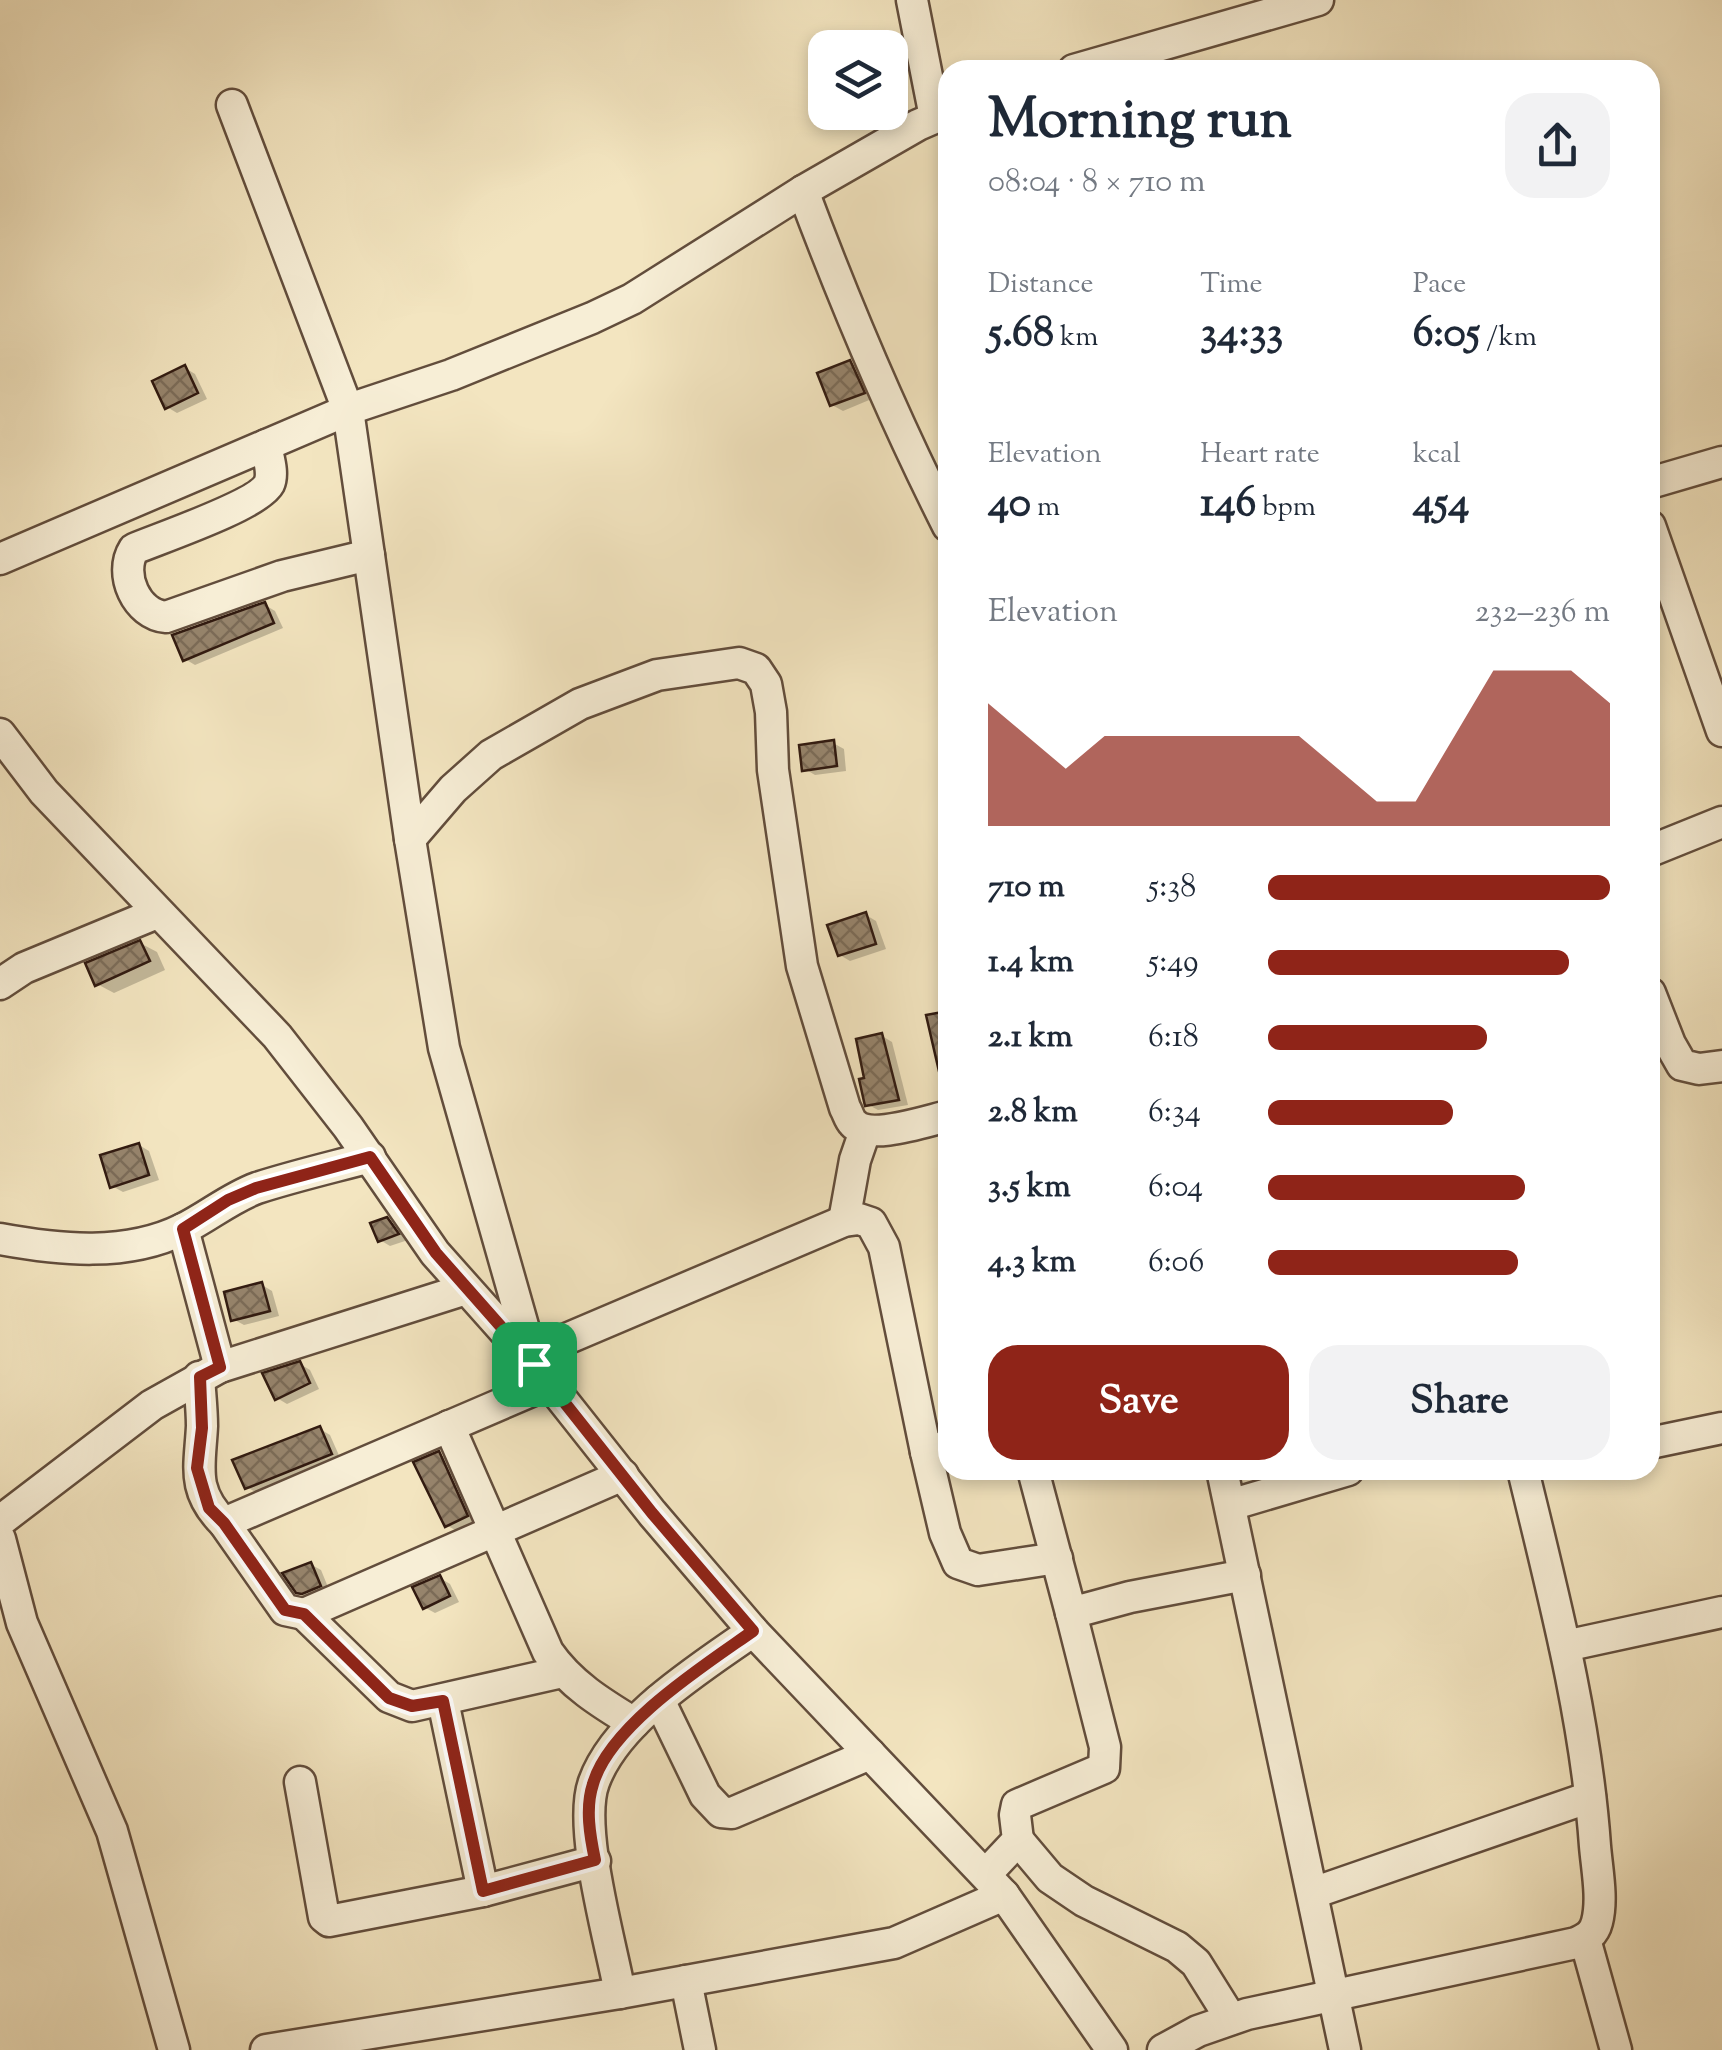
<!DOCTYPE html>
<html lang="en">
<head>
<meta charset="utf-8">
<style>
  body { margin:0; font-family:"Sorts Mill Goudy",serif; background:#f2f2f3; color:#1f2937; height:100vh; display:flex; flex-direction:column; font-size:38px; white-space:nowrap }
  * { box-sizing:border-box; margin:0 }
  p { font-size:32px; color:#747a83 }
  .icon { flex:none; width:55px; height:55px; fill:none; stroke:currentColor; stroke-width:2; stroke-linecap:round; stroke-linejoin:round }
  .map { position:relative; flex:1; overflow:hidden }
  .side { position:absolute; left:938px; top:60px; width:722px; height:1420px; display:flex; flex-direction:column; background:#fff; border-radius:30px; box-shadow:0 5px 15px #0003 }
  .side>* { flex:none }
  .tools { position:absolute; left:808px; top:30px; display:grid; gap:20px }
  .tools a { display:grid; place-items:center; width:100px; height:100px; border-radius:20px; background:#fff; box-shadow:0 5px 15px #0003; font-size:50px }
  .pin { position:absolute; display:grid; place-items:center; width:85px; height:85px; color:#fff; margin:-42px; border-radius:20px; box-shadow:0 5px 15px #0006 }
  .round { display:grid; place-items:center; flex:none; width:105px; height:105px; border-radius:30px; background:#f2f2f3 }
  .headline { display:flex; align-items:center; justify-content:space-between; height:170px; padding:0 50px }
  h1 { font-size:55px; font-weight:800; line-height:75px }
  .stats { display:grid; grid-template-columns:repeat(3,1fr); gap:15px; height:170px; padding:10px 50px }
  .stats div { display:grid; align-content:center }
  .stats b { font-size:42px; font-weight:800 }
  .stats small { font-size:28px; font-weight:400 }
  .stats p { font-size:28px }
  .chart { height:280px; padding:20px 50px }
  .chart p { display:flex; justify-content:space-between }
  .chart svg { width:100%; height:180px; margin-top:10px; fill:#8f2418; opacity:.7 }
  .action { display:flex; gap:20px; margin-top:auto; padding:20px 50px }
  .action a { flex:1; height:115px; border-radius:30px; background:#8f2418; color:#fff; font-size:40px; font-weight:800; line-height:115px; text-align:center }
  .action a+a { background:#f2f2f3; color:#1f2937 }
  ul { padding:0 50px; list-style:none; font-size:32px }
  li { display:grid; grid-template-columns:160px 120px 1fr; align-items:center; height:75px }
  li i { height:25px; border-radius:12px; background:#8f2418 }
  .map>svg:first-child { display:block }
  .shadow { fill:#0003 }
  .building { fill:url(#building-cross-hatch); stroke:#311a10; stroke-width:2.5 }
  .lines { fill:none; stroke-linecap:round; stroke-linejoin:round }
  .minor-casing { stroke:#624d3c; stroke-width:35 }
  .minor { stroke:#f7eed6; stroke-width:30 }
  .route-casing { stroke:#fff; stroke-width:20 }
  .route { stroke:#8f2418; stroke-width:12 }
</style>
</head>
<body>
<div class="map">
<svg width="1722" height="2050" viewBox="0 0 1722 2050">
  <defs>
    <pattern id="building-cross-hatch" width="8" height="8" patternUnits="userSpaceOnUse" patternTransform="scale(2.5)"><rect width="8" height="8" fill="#96846c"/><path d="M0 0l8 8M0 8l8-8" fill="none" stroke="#7b6b57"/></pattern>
  </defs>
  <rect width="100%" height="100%" fill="#f3e5c0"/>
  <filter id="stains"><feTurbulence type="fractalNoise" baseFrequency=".002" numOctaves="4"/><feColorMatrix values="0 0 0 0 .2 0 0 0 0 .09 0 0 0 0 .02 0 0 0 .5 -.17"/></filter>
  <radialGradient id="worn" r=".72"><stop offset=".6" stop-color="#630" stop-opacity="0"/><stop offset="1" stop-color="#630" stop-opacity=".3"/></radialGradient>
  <g class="shadow">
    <path d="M850 362 860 368 874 398 843 411 832 405Z"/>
    <path d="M185 368 195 374 207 399 177 413 167 407Z"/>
    <path d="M265 605 275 611 283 628 195 665 185 659Z"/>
    <path d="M833 743 844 749 846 771 815 775 805 769Z"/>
    <path d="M866 915 876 921 886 949 850 961 840 955Z"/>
    <path d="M140 943 157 952 165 970 114 993 97 984Z"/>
    <path d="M882 1036 892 1042 908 1105 878 1110 867 1104Z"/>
    <path d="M139 1145 149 1151 159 1180 123 1192 112 1186Z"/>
    <path d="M387 1220 398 1226 408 1240 390 1246 380 1240Z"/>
    <path d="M262 1285 272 1291 279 1316 244 1325 233 1319Z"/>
    <path d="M300 1364 310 1370 319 1389 287 1404 277 1398Z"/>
    <path d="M320 1429 330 1435 341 1460 257 1493 247 1487Z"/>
    <path d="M439 1454 450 1460 477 1522 457 1531 446 1525Z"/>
    <path d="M310 1564 321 1570 330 1592 309 1598 298 1591Z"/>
    <path d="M440 1578 450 1584 459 1602 435 1613 424 1607Z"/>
  </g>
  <g class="building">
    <path d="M850 360 865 393 830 406 817 373Z"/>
    <path d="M185 365 198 393 165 409 152 381Z"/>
    <path d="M265 602 274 623 183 661 172 635Z"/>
    <path d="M834 740 837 766 802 771 799 745Z"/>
    <path d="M866 912 876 944 838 956 827 925Z"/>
    <path d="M140 940 150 961 95 986 85 963Z"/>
    <path d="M948 1011V1079L941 1080 926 1015Z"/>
    <path d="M882 1033 899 1100 865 1106 859 1079 864 1078 856 1039Z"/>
    <path d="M139 1143 149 1175 110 1188 100 1155Z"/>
    <path d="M387 1217 399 1234 378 1242 370 1223Z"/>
    <path d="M262 1282 270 1311 231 1321 224 1292Z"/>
    <path d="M300 1361 310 1383 275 1400 262 1373Z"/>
    <path d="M320 1426 332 1454 245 1489 232 1460Z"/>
    <path d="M439 1451 468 1516 445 1527 413 1462Z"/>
    <path d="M311 1562 321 1586 302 1594 296 1593 282 1573Z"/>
    <path d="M440 1575 450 1596 423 1609 412 1587Z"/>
  </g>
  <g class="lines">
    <g class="minor-casing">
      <g id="minor">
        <path d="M912 0 935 117"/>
        <path d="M1074 70 1318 0"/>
        <path d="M232 105 348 410 410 839 444 1048 533 1361"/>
        <path d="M803 191C846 306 893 417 948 526"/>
        <path d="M266 445C268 457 274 473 269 484 258 505 160 538 134 549 118 574 137 615 166 617L282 576 369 555"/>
        <path d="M1650 483 1722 462"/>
        <path d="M1650 526 1722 731"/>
        <path d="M0 559 355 407 451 375 592 318 632 299 803 191 918 125 948 112"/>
        <path d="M0 734 44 792 277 1036 348 1127 435 1253 534 1364 652 1513 753 1631 1004 1895 1112 2050"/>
        <path d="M410 839 453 789 491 755 580 704 657 675 739 663 756 669 766 684 771 712 773 770 802 966 845 1108C848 1113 849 1119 853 1123 869 1141 926 1121 948 1116"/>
        <path d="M1650 851 1722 822"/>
        <path d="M0 984 24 968 157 913"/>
        <path d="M1650 993 1670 1044 1682 1065 1699 1069 1722 1066"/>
        <path d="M844 1221 855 1160 865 1131"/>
        <path d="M183 1229 220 1367"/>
        <path d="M0 1239C59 1250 127 1257 183 1229 209 1216 230 1198 257 1188 294 1176 333 1167 370 1157"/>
        <path d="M531 1354 844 1221 859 1219 871 1223 884 1247 926 1452 948 1446"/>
        <path d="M199 1377C200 1393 202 1410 202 1426 200 1467 191 1490 224 1523L550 1383"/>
        <path d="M449 1426 548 1652C570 1684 601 1703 634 1723"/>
        <path d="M1650 1443 1722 1428"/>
        <path d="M926 1452 945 1533 958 1563 978 1570 1057 1558"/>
        <path d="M1033 1470 1071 1613 1130 1597 1245 1575"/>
        <path d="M1222 1470 1345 2050"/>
        <path d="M1230 1505 1348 1470"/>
        <path d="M0 1521 152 1405 220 1367 466 1289"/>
        <path d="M224 1523 285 1610 304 1614 623 1475"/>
        <path d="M0 1539 22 1623 112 1831 174 2050"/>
        <path d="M304 1614 389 1697 412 1706 562 1672"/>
        <path d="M1565 1646 1722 1612"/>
        <path d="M659 1700 705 1795 721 1812 732 1813 870 1754"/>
        <path d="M443 1701 483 1891"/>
        <path d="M300 1782 324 1917 329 1921 483 1891 595 1861"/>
        <path d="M1018 1840 1050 1878 1084 1901 1177 1947 1196 1963 1231 2019"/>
        <path d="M986 1874 1018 1840 1015 1815 1017 1805 1104 1768 1105 1747 1071 1613"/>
        <path d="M1313 1893 1590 1797"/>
        <path d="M1585 1939 1616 2050"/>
        <path d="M686 1981 700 2050"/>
        <path d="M620 1993C611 1943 577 1827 594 1782 617 1719 701 1668 753 1631"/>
        <path d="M266 2050 620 1993 894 1943 1004 1895"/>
        <path d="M1163 2050 1198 2031 1247 2014 1576 1943C1587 1938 1594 1934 1597 1922 1603 1899 1597 1870 1595 1846 1586 1718 1553 1594 1523 1470"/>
      </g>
    </g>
    <use href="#minor" class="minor"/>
  </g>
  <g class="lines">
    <g class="route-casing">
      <path id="route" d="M370 1157 436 1253 534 1364 652 1513 753 1631C705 1665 610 1725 593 1784 585 1808 590 1836 595 1860L483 1891 443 1701 412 1706 389 1698 304 1614 285 1610 224 1523 209 1508 197 1468 202 1428 200 1377 220 1367 183 1229 228 1200 256 1188Z"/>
    </g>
    <use href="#route" class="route"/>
  </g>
  <rect width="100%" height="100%" filter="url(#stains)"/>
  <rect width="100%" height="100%" fill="url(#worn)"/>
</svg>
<div class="tools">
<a><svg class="icon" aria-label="layers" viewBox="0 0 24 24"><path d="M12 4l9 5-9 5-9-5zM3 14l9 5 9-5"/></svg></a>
</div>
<div class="pin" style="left:534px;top:1364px;background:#1e9e55"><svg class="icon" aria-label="arrive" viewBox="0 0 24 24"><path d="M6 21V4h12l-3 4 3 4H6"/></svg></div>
<section class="side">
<div class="headline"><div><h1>Morning run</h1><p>08:04 · 8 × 710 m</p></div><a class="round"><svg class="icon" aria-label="share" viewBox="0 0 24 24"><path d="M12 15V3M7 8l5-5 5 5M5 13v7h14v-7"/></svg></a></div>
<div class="stats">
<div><p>Distance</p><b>5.68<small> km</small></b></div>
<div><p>Time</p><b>34:33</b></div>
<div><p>Pace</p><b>6:05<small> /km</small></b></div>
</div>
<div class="stats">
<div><p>Elevation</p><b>40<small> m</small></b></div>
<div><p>Heart rate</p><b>146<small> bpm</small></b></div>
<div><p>kcal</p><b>454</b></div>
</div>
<div class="chart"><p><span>Elevation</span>232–236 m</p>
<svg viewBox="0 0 160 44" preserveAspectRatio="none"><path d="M0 44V14L10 22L20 30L30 22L40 22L50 22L60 22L70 22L80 22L90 30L100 38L110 38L120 22L130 6L140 6L150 6L160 14V44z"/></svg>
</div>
<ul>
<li><b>710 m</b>5:38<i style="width:100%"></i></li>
<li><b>1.4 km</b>5:49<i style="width:88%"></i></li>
<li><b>2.1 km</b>6:18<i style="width:64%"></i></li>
<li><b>2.8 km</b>6:34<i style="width:54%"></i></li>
<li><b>3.5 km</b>6:04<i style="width:75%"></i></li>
<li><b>4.3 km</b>6:06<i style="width:73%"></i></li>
</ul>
<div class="action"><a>Save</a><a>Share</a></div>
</section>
</div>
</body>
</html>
